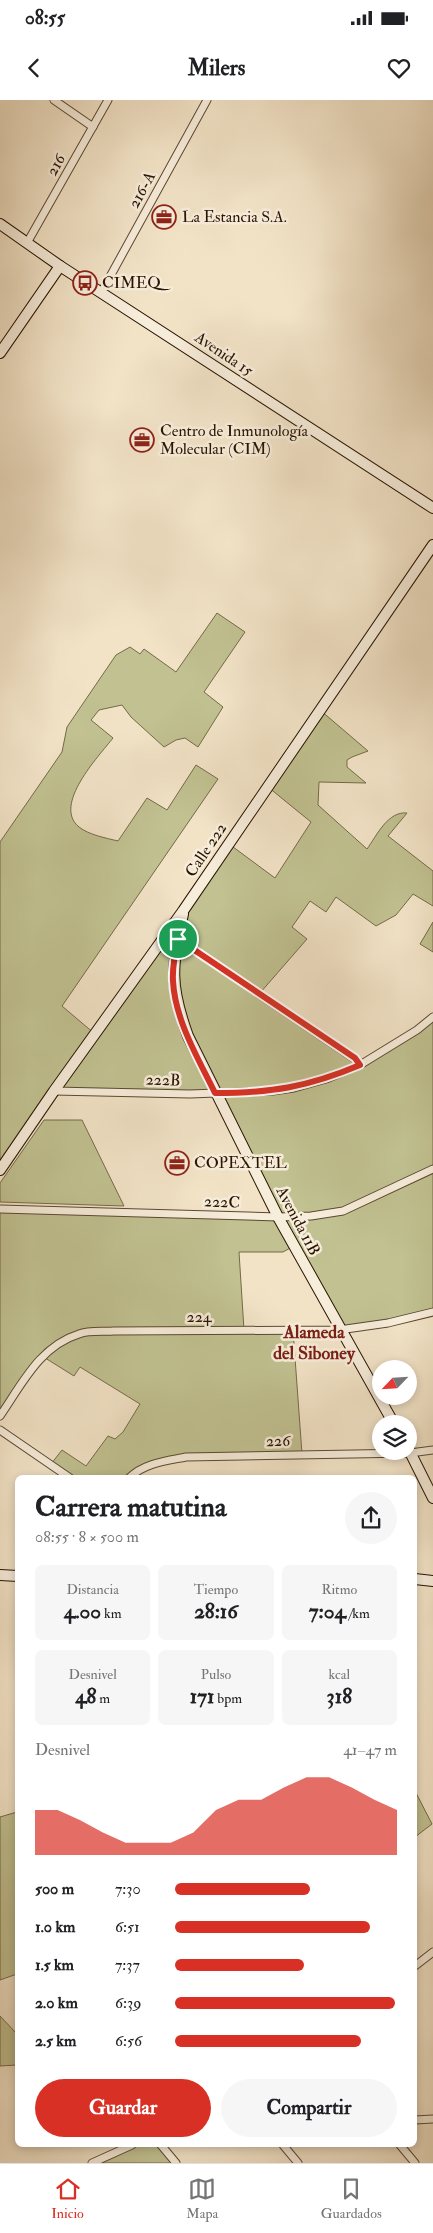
<!DOCTYPE html>
<html lang="es">
<head>
<meta charset="utf-8">
<style>
  body { margin:0; font-family:"IM FELL Double Pica",serif; background:#f6f6f6; color:#202124; height:100vh; display:flex; flex-direction:column; font-size:19px; white-space:nowrap }
  * { box-sizing:border-box; margin:0 }
  p { font-size:16px; color:#757577 }
  .icon { flex:none; width:28px; height:28px; fill:none; stroke:currentColor; stroke-width:2; stroke-linecap:round; stroke-linejoin:round }
  .map { position:relative; flex:1; overflow:hidden }
  .drawer { position:absolute; left:15px; top:1375px; width:402px; height:672px; display:flex; flex-direction:column; background:#fff; border-radius:8px; box-shadow:0 2px 8px #0003 }
  .drawer>* { flex:none }
  .needle { width:32px; rotate:245deg }
  .controls { position:absolute; left:372px; top:1260px; display:grid; gap:10px }
  .controls a { display:grid; place-items:center; width:45px; height:45px; border-radius:50%; background:#fff; box-shadow:0 2px 8px #0003; font-size:25px }
  .pin { position:absolute; display:grid; place-items:center; width:42px; height:42px; color:#fff; margin:-21px; border:2px solid #fff; border-radius:50%; box-shadow:0 1px 5px #0007 }
  .round { display:grid; place-items:center; flex:none; width:52px; height:52px; border-radius:26px; background:#f6f6f6 }
  .head { display:flex; align-items:center; justify-content:space-between; height:85px; padding:0 20px }
  h1 { font-size:28px; font-weight:700; line-height:38px }
  .figures { display:grid; grid-template-columns:repeat(3,1fr); gap:8px; height:85px; padding:5px 20px }
  .figures div { display:grid; align-content:center; border-radius:8px; background:#f6f6f6; text-align:center }
  .figures b { font-size:21px; font-weight:700 }
  .figures small { font-size:14px; font-weight:400 }
  .figures p { font-size:14px }
  .chart { height:140px; padding:10px 20px }
  .chart p { display:flex; justify-content:space-between }
  .chart svg { width:100%; height:90px; margin-top:5px; fill:#d93025; opacity:.7 }
  .action { display:flex; gap:10px; margin-top:auto; padding:10px 20px }
  .action a { flex:1; height:58px; border-radius:30px; background:#d93025; color:#fff; font-size:20px; font-weight:700; line-height:58px; text-align:center }
  .action a+a { background:#f6f6f6; color:#202124 }
  ul { padding:0 20px; list-style:none; font-size:16px }
  li { display:grid; grid-template-columns:80px 60px 1fr; align-items:center; height:38px }
  li i { height:12px; border-radius:6px; background:#d93025 }
  .status { display:flex; justify-content:space-between; align-items:center; height:35px; padding:0 25px; background:#fff; direction:ltr }
  .status svg { height:14px; fill:currentColor }
  header { display:flex; justify-content:space-between; align-items:center; height:65px; padding:0 20px; background:#fff; font-size:22px; font-weight:700 }
  .tabs { display:flex; justify-content:space-around; align-items:center; height:70px; border-top:1px solid #e0e0e0; background:#fff; font-size:14px; color:#757577 }
  .tabs a { display:grid; justify-items:center; gap:2px }
  .tabs .active { color:#d93025 }
  .map>svg:first-child { display:block }
  .green { fill:#c1c191; stroke:#756a48 }
  .lines { fill:none; stroke-linecap:round; stroke-linejoin:round }
  .street-casing { stroke:#5b4832; stroke-width:9 }
  .secondary-casing { stroke:#291400; stroke-width:12 }
  .street { stroke:#f7eddb; stroke-width:7 }
  .secondary { stroke:#f7eddb; stroke-width:10 }
  .route-casing { stroke:#fff; stroke-width:10 }
  .route { stroke:#d93025; stroke-width:6 }
  .labels { text-anchor:middle; dominant-baseline:central; stroke-width:5; stroke-linejoin:round; paint-order:stroke }
  .street-label { font-size:16px; fill:#291400; stroke:#f7eddb }
  .poi-label { font-size:16px; fill:#291400; stroke:#f7eddb; text-anchor:start }
  .neighbourhood-label { font-size:18px; font-weight:bold; fill:#7a1f14; stroke:#f7eddb }
</style>
</head>
<body>
<div class="status"><b>08:55</b><svg viewBox="0 0 49 12"><path d="M0 12V9h3v3zM5 12V6h3v6zM10 12V3h3v9zM15 12V0h3v12zM26 1h20v11H26zM47 4h2v5h-2z"/></svg></div>
<header><svg class="icon" aria-label="back" viewBox="0 0 24 24"><path d="M15 5l-7 7 7 7"/></svg>Milers<svg class="icon" aria-label="heart" viewBox="0 0 24 24"><path d="M12 20l-8-8c-3-5 5-10 8-4 3-6 11-1 8 4z"/></svg></header>
<div class="map">
<svg width="433" height="2063" viewBox="0 0 433 2063">
  <rect width="100%" height="100%" fill="#f2e3c7"/>
  <filter id="stains"><feTurbulence type="fractalNoise" baseFrequency=".004" numOctaves="4"/><feColorMatrix values="0 0 0 0 .2 0 0 0 0 .09 0 0 0 0 .02 0 0 0 .5 -.17"/></filter>
  <radialGradient id="worn" r=".72"><stop offset=".6" stop-color="#630" stop-opacity="0"/><stop offset="1" stop-color="#630" stop-opacity=".3"/></radialGradient>
  <g class="green">
    <path d="M217 513 245 532 204 592 223 607 198 647 185 638 176 640 164 647 131 617 122 605 99 610 91 620 113 638C99 656 52 705 79 727 89 735 106 738 118 741L147 698 167 710 196 665 218 679 62 906 95 934 229 744 275 778 311 722 268 687 320 610 368 651 352 657 347 660V667L366 683 319 682 318 705 367 749C377 735 388 711 407 713L388 736 433 771V806L413 794 396 815 376 826 336 797 326 812 310 801 292 827 307 839 260 893 360 964 433 917V1212L339 1230 294 1146 283 1152H239L244 1230H293L302 1354 186 1357 154 1363 134 1377H70L51 1364 62 1350 86 1366 108 1336 115 1339 123 1332 140 1304 80 1267 74 1276 42 1256 0 1315V1109L277 1117 215 993 54 991 0 1070V742L62 652 67 627 116 555 130 547 140 554 144 549 176 572Z"/>
    <path d="M433 822V852L420 844Z"/>
    <path d="M44 1020H82L124 1106 0 1102V1083Z"/>
    <path d="M415 1691 432 1724 415 1737Z"/>
    <path d="M17 1712V1874L0 1880V1717Z"/>
    <path d="M0 1916 17 1934V1965L0 1966Z"/>
    <path d="M132 2045H161L176 2063H92Z"/>
  </g>
  <g class="lines">
    <g class="street-casing">
      <g id="street">
        <path d="M54 0 93 27"/>
        <path d="M27 143 108 0"/>
        <path d="M101 193 207 0"/>
        <path d="M178 839 355 959 360 965"/>
        <path d="M54 991 190 994 273 991 294 988 326 979 360 965 417 930 433 917"/>
        <path d="M0 1109 278 1117 311 1116 343 1111 433 1069"/>
        <path d="M0 1316C22 1284 40 1246 79 1234 89 1230 103 1232 113 1231L339 1230 388 1223 433 1212"/>
        <path d="M0 1330 70 1378"/>
        <path d="M129 1378C144 1363 166 1361 186 1357L410 1353 433 1350"/>
        <path d="M415 1866 433 1852"/>
        <path d="M415 2020 433 2019"/>
        <path d="M161 2045 176 2063"/>
        <path d="M283 2045 298 2063"/>
        <path d="M400 2045 415 2063"/>
        <path d="M92 2063 132 2045"/>
      </g>
    </g>
    <g class="secondary-casing">
      <g id="secondary">
        <path d="M0 124 60 166 433 408"/>
        <path d="M0 253 60 166"/>
        <path d="M183 814C172 867 169 884 188 936L278 1117 394 1324"/>
        <path d="M0 1070 54 991 183 811 433 445"/>
        <path d="M409 1350 433 1398"/>
        <path d="M0 1475 18 1476"/>
        <path d="M415 1479 433 1481"/>
      </g>
    </g>
    <use href="#street" class="street"/>
    <use href="#secondary" class="secondary"/>
  </g>
  <g class="lines">
    <g class="route-casing">
      <path id="route" d="M178 839 355 958 360 965C308 987 271 993 215 993 198 958 175 920 173 881 172 867 175 853 178 839Z"/>
    </g>
    <use href="#route" class="route"/>
  </g>
  <defs>
    <g id="office-ring" transform="scale(1.25)"><circle r="9.5" fill="#f7eddb" stroke="#8f2418" stroke-width="1.5"/><path d="M-6-3h4V-5.5h4V-3h4V5H-6ZM-1-4.5V-3h2v-1.5ZM-6 0V1H6V0Z" fill="#8f2418"/></g>
    <g id="bus-ring" transform="scale(1.25)"><circle r="9.5" fill="#f7eddb" stroke="#8f2418" stroke-width="1.5"/><path d="M-5-6H5V4H4V6H2V4H-2V6H-4V4H-5ZM-3.5-4V0h7V-4ZM-3.5 1.2v1.5H-2V1.2ZM2 1.2v1.5H3.5V1.2Z" fill="#8f2418"/></g>
  </defs>
  <g fill-rule="evenodd">
    <use href="#office-ring" x="164" y="117"/>
    <use href="#bus-ring" x="85" y="183"/>
    <use href="#office-ring" x="142" y="340"/>
    <use href="#office-ring" x="177" y="1063"/>
  </g>
  <g class="labels">
    <g class="street-label">
      <text transform="translate(56 65) rotate(-61)">216</text>
      <text transform="translate(142 90) rotate(-61)">216-A</text>
      <text transform="translate(224 254) rotate(34)">Avenida 15</text>
      <text transform="translate(206 750) rotate(-56)">Calle 222</text>
      <text transform="translate(163 980) rotate(2)">222B</text>
      <text transform="translate(222 1102) rotate(2)">222C</text>
      <text transform="translate(298 1121) rotate(62)">Avenida 11B</text>
      <text x="199" y="1217">224</text>
      <text transform="translate(278 1341) rotate(-1)">226</text>
    </g>
    <g class="poi-label">
      <text x="182" y="117">La Estancia S.A.</text>
      <text x="102" y="183">CIMEQ</text>
      <text x="160" y="331">Centro de Inmunología<tspan x="160" dy="18">Molecular (CIM)</tspan></text>
      <text x="194" y="1063">COPEXTEL</text>
    </g>
    <g class="neighbourhood-label">
      <text x="314" y="1232">Alameda<tspan x="314" dy="21">del Siboney</tspan></text>
    </g>
  </g>
  <rect width="100%" height="100%" filter="url(#stains)"/>
  <rect width="100%" height="100%" fill="url(#worn)"/>
</svg>
<div class="controls">
<a><svg class="needle" viewBox="-14 -14 28 28"><path d="M0-13l5 13h-10z" fill="#e53935"/><path d="M0 13l5-13h-10z" fill="#757577"/></svg></a>
<a><svg class="icon" aria-label="layers" viewBox="0 0 24 24"><path d="M12 4l9 5-9 5-9-5zM3 14l9 5 9-5"/></svg></a>
</div>
<div class="pin" style="left:178px;top:839px;background:#1e9e55"><svg class="icon" aria-label="arrive" viewBox="0 0 24 24"><path d="M6 21V4h12l-3 4 3 4H6"/></svg></div>
<section class="drawer">
<div class="head"><div><h1>Carrera matutina</h1><p>08:55 · 8 × 500 m</p></div><a class="round"><svg class="icon" aria-label="share" viewBox="0 0 24 24"><path d="M12 15V3M7 8l5-5 5 5M5 13v7h14v-7"/></svg></a></div>
<div class="figures">
<div><p>Distancia</p><b>4.00<small> km</small></b></div>
<div><p>Tiempo</p><b>28:16</b></div>
<div><p>Ritmo</p><b>7:04<small> /km</small></b></div>
</div>
<div class="figures">
<div><p>Desnivel</p><b>48<small> m</small></b></div>
<div><p>Pulso</p><b>171<small> bpm</small></b></div>
<div><p>kcal</p><b>318</b></div>
</div>
<div class="chart"><p><span>Desnivel</span>41–47 m</p>
<svg viewBox="0 0 160 44" preserveAspectRatio="none"><path d="M0 44V22L10 22L20 27L30 33L40 38L50 38L60 38L70 33L80 22L90 17L100 17L110 11L120 6L130 6L140 11L150 17L160 22V44z"/></svg>
</div>
<ul>
<li><b>500 m</b>7:30<i style="width:61%"></i></li>
<li><b>1.0 km</b>6:51<i style="width:88%"></i></li>
<li><b>1.5 km</b>7:37<i style="width:58%"></i></li>
<li><b>2.0 km</b>6:39<i style="width:99%"></i></li>
<li><b>2.5 km</b>6:56<i style="width:84%"></i></li>
</ul>
<div class="action"><a>Guardar</a><a>Compartir</a></div>
</section>
</div>
<nav class="tabs">
<a class="active"><svg class="icon" aria-label="home" viewBox="0 0 24 24"><path d="M3 11l9-7 9 7M6 9v11h12V9"/></svg>Inicio</a>
<a><svg class="icon" aria-label="map" viewBox="0 0 24 24"><path d="M3 6l6-2 6 2 6-2v14l-6 2-6-2-6 2zM9 4v14M15 6v14"/></svg>Mapa</a>
<a><svg class="icon" aria-label="saved" viewBox="0 0 24 24"><path d="M7 4h10v16l-5-4-5 4z"/></svg>Guardados</a>
</nav>
</body>
</html>
